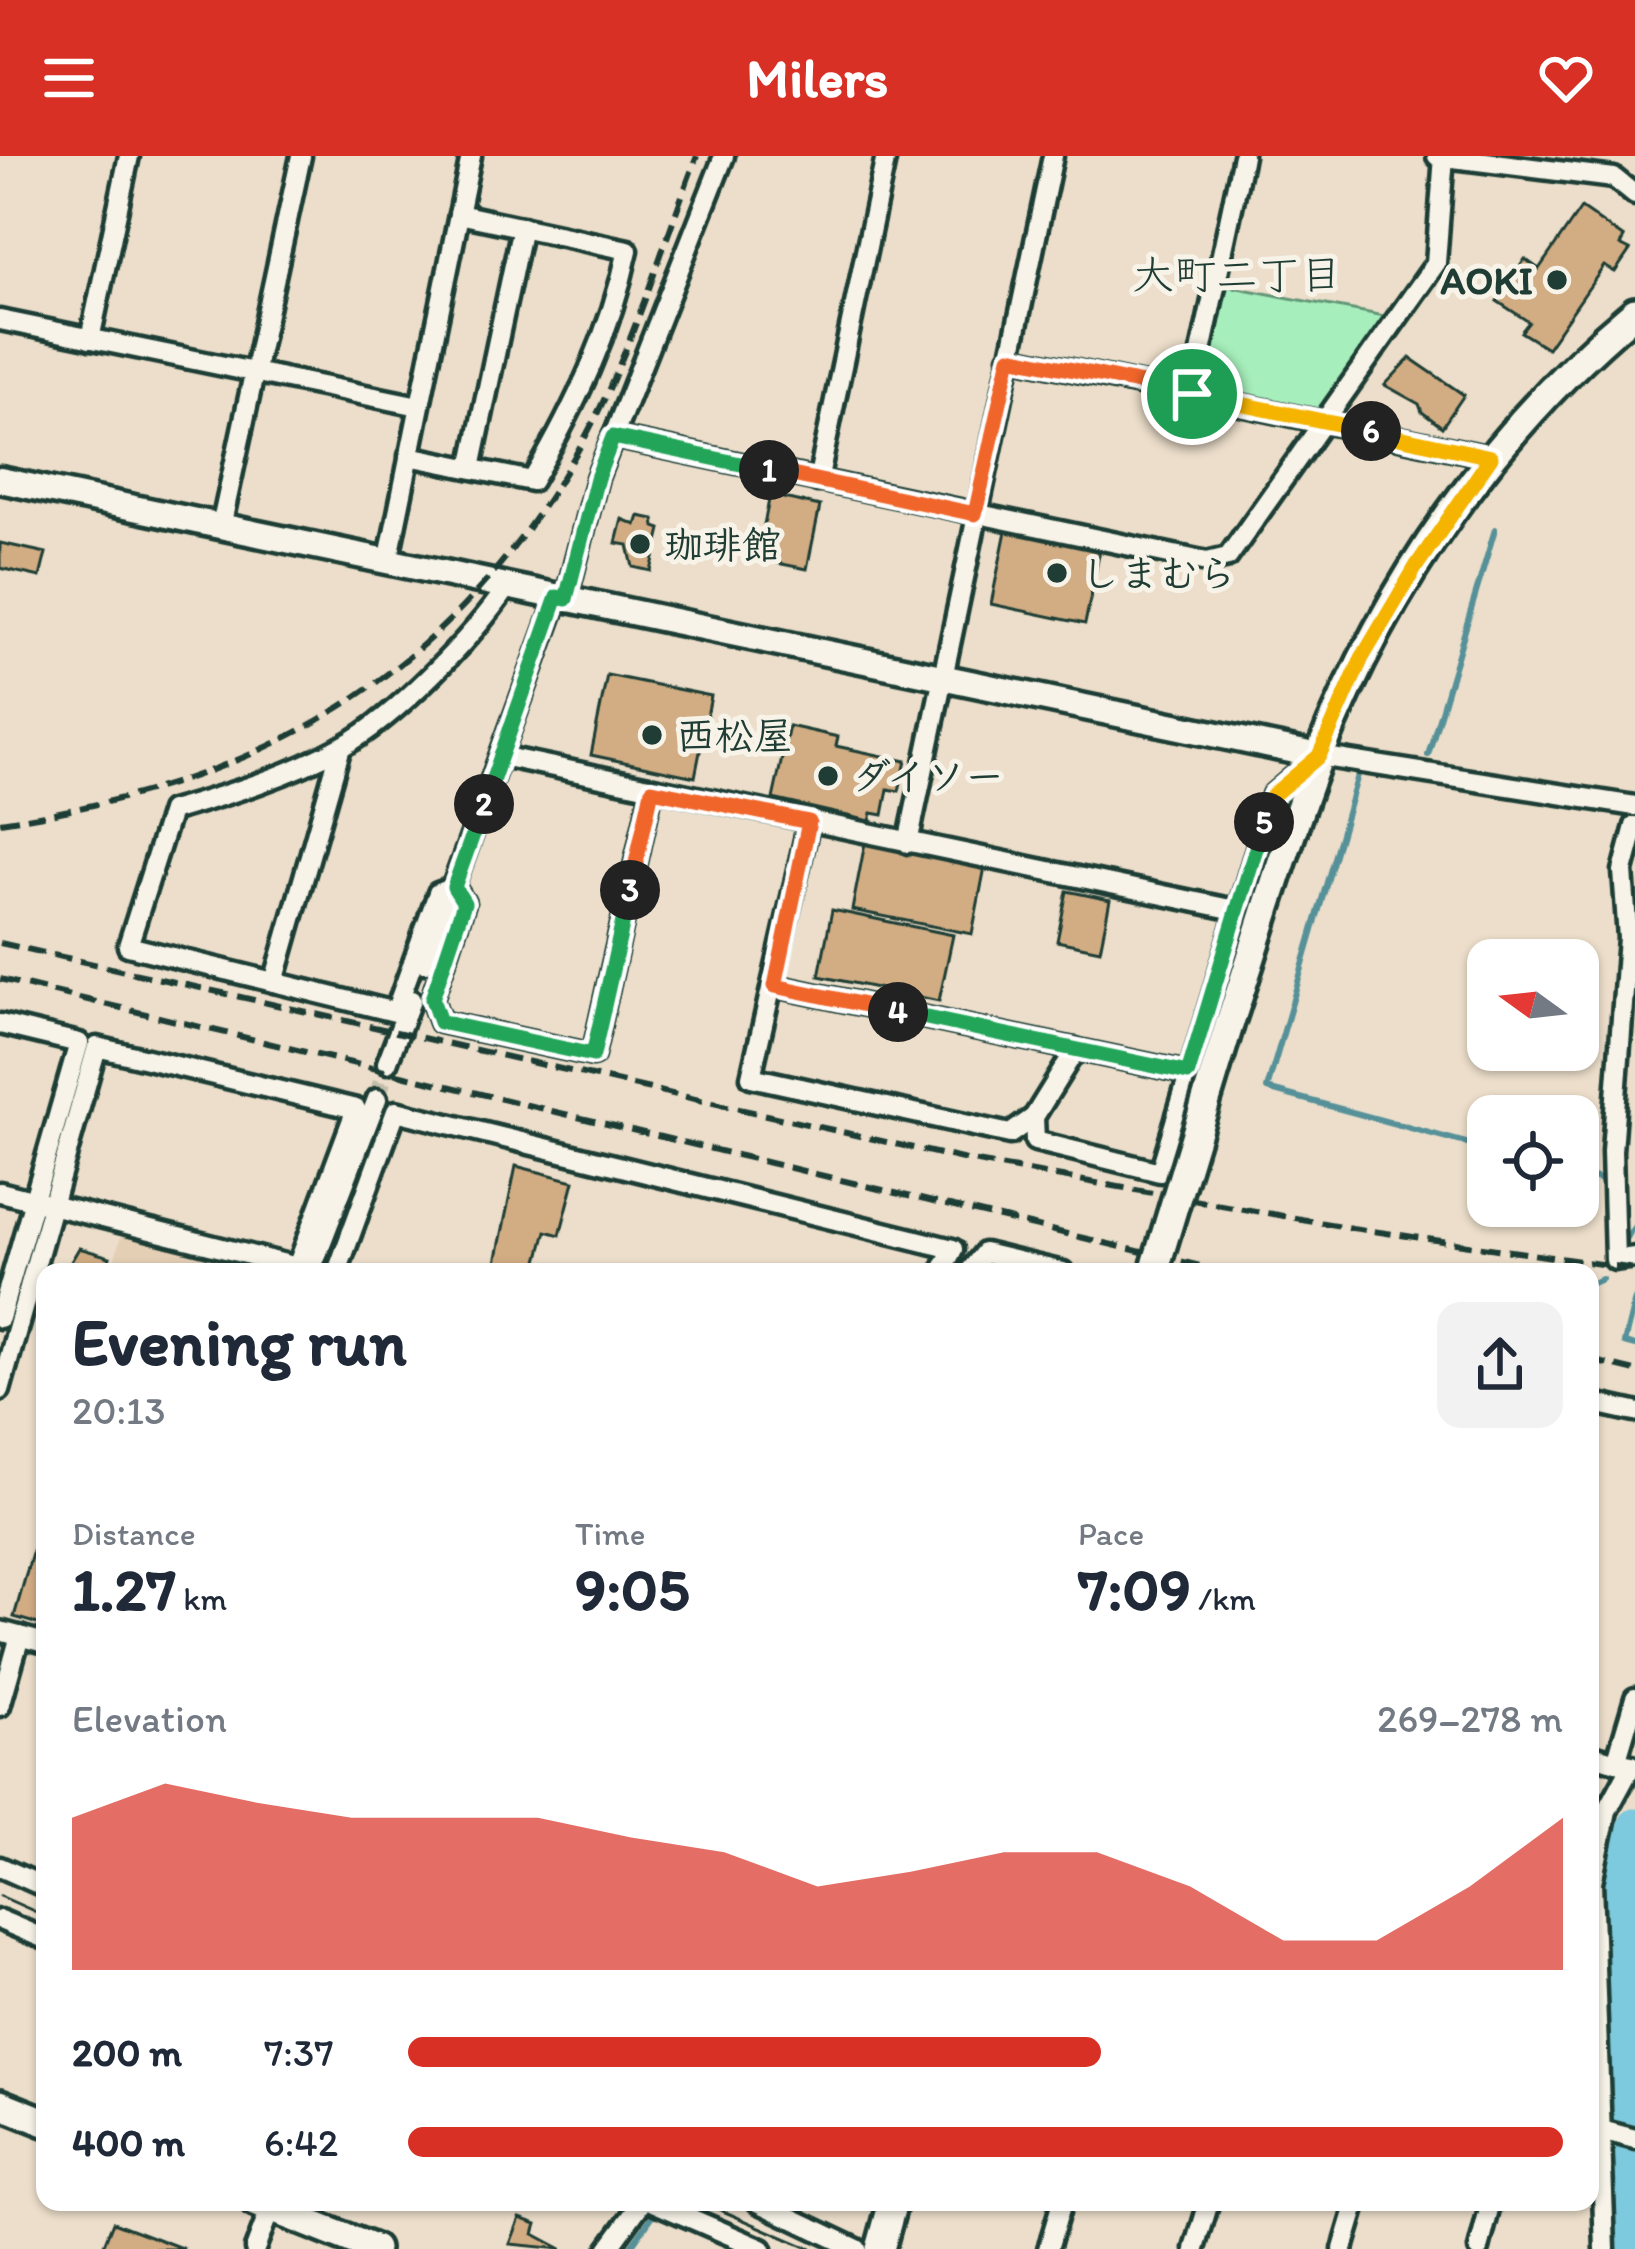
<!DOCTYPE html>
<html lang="en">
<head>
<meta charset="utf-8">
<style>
  body { margin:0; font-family:Itim,"Klee One",sans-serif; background:#f2f2f3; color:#1f2937; height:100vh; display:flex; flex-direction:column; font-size:45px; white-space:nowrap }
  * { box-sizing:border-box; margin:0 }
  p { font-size:39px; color:#747a83 }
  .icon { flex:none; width:66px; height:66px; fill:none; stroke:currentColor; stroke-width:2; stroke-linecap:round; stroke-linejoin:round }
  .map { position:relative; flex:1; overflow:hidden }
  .side { position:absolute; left:36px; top:1107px; width:1563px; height:948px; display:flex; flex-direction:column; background:#fff; border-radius:24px; box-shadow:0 3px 9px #0004 }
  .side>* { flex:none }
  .needle { width:78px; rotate:285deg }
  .tools { position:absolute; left:1467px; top:783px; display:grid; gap:24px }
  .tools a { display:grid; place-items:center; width:132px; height:132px; border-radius:24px; background:#fff; box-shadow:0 3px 9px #0004; font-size:60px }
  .pin { position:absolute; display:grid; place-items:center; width:102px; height:102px; color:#fff; margin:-51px; border:6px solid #fff; border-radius:50%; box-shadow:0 3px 12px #0007 }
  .km { position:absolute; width:60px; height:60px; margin:-30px; border-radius:50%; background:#222; color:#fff; font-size:33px; line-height:60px; text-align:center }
  .round { display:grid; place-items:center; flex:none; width:126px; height:126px; border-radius:24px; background:#f2f2f3 }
  .headline { display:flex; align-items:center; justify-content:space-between; height:204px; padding:0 36px }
  h1 { font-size:66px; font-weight:700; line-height:90px }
  .stats { display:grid; grid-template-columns:repeat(3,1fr); gap:18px; height:204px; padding:12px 36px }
  .stats div { display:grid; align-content:center }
  .stats b { font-size:60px; font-weight:700 }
  .stats small { font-size:33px; font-weight:400 }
  .stats p { font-size:33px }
  .chart { height:336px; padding:24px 36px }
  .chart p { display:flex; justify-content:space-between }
  .chart svg { width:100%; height:216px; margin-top:12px; fill:#d93025; opacity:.7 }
  ul { padding:0 36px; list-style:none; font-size:39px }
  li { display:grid; grid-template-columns:192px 144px 1fr; align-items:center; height:90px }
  li i { height:30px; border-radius:15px; background:#d93025 }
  header { display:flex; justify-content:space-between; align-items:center; height:156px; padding:0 36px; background:#d93025; color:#fff; font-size:54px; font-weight:700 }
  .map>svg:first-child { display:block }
  .built { fill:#e4cfb5 }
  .green { fill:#a6eebb; stroke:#629678; stroke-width:3 }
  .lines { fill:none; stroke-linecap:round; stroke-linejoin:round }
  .stream { stroke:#579199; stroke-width:6 }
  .river { stroke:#7dc9dd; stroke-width:33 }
  .building { fill:#d2ad84; stroke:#1f3d34; stroke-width:3 }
  .minor-tunnel { stroke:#c3beac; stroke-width:18; stroke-dasharray:18 9; stroke-linecap:butt }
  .minor-casing { stroke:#1f3d34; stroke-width:27 }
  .tertiary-casing { stroke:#1f3d34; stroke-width:33 }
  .secondary-casing { stroke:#1f3d34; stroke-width:36 }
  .minor { stroke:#f7f3e8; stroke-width:18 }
  .tertiary { stroke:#f7f3e8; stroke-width:24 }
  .secondary { stroke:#f7f3e8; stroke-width:27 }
  .tram { stroke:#1f3d34; stroke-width:3 }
  .rail { stroke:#1f3d34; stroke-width:6; stroke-dasharray:18 9; stroke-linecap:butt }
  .secondary-bridge-casing { stroke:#1f3d34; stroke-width:36; stroke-linecap:butt }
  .secondary-bridge { stroke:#f7f3e8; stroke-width:27 }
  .split-1-casing { stroke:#fff; stroke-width:24 }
  .split-2-casing { stroke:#fff; stroke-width:24 }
  .split-3-casing { stroke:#fff; stroke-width:24 }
  .split-4-casing { stroke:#fff; stroke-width:24 }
  .split-5-casing { stroke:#fff; stroke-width:24 }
  .split-6-casing { stroke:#fff; stroke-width:24 }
  .split-7-casing { stroke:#fff; stroke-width:24 }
  .split-1 { stroke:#f0652b; stroke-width:15 }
  .split-2 { stroke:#22a559; stroke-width:15 }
  .split-3 { stroke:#22a559; stroke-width:15 }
  .split-4 { stroke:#f0652b; stroke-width:15 }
  .split-5 { stroke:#22a559; stroke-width:15 }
  .split-6 { stroke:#f5b400; stroke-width:15 }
  .split-7 { stroke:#f5b400; stroke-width:15 }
  .poi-dot { fill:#1f3d34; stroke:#f7f3e8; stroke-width:4.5 }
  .labels { text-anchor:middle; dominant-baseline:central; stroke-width:10; stroke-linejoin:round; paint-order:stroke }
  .poi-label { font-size:39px; font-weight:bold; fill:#1f3d34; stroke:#f7f3e8; text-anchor:start }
  .neighbourhood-label { font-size:42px; fill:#1f3d34; stroke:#f7f3e8 }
</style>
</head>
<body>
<header><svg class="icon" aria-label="menu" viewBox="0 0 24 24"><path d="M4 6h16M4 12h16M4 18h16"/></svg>Milers<svg class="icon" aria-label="heart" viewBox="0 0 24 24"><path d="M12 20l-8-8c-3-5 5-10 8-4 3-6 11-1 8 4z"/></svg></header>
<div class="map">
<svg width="1635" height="2093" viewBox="0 0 1635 2093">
  <rect width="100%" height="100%" fill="#ecdeca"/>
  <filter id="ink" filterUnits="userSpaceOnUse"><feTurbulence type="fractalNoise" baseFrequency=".00833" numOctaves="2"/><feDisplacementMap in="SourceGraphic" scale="24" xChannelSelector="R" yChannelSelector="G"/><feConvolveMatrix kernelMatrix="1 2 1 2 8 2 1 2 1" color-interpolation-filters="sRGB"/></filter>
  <g filter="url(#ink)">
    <path class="built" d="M122 1077 269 1116H111Z"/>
    <path class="green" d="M1222 129 1390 161 1321 257 1200 233Z"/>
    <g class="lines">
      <g class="stream">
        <path d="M1428 599 1495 373"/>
        <path d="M1358 619 1267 933 1488 993"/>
        <path d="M1578 1017 1604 1024"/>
        <path d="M1625 1083 1635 1070"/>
        <path d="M1590 1128 1602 1123"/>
        <path d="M1635 1143 1624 1187 1635 1190"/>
        <path d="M629 2093 654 2058"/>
      </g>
      <path class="river" d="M1628 2093 1619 1755 1625 1700 1635 1669"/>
    </g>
    <g class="building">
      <path d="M1581 52 1624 82 1620 89 1630 94 1615 116 1604 110 1547 192 1521 176 1529 166 1497 145 1525 103 1539 113Z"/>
      <path d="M1410 202 1464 239 1442 271 1422 256 1419 248 1385 229Z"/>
      <path d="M770 339 820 350 807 413 757 403Z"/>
      <path d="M639 360 654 363 655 371 661 373 651 415 633 411 628 389 616 387 622 363 636 369Z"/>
      <path d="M1006 375 1100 394 1085 468 991 448Z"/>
      <path d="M0 387 46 397 40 421 0 412Z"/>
      <path d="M607 519 711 540 695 621 591 599Z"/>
      <path d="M789 570 838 581 836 590 906 605 899 635 888 633 883 659 872 657 870 665 773 643Z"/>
      <path d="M865 687 985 711 972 778 852 754Z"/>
      <path d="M1067 735 1110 744 1100 794 1057 785Z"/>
      <path d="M832 754 953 779 939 845 819 820Z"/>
      <path d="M516 1010 574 1025 560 1079 546 1075 535 1116H494Z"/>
      <path d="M79 1092 110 1101 106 1116H65Z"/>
      <path d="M42 1362 45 1363V1470L14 1461Z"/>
      <path d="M520 2062 537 2068 534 2078 562 2093 510 2088Z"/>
      <path d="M113 2066 184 2093H102Z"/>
    </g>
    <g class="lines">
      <path class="minor-tunnel" d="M377 943 387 907"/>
      <g class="minor-casing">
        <g id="minor">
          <path d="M1437 0 1614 22 1635 39"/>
          <path d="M0 164 419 250"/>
          <path d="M90 183 129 0"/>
          <path d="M1009 201 1491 301"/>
          <path d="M1192 238 1243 0"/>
          <path d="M613 281 1207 406 1228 401 1436 107 1444 0"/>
          <path d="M409 300 532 325C575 251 610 178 628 94L459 58"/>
          <path d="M471 312 522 71"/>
          <path d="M818 325 886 0"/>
          <path d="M221 371 301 0"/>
          <path d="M388 406 471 0"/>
          <path d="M507 431C473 481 396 561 343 590 289 620 230 638 171 655L128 790 395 856 438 737 454 731 464 747 432 843 440 866 593 899 652 634"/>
          <path d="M566 443 597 322 724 0"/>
          <path d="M501 600 1235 754"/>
          <path d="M809 666 751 921 1010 978 1034 961"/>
          <path d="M1635 670 1623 715 1628 782 1612 995 1615 1104 1635 1101"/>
          <path d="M908 687 1053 0"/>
          <path d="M425 807 558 441"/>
          <path d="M274 826 341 591"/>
          <path d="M775 830 1188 917"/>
          <path d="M0 868 79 887 0 1162"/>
          <path d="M1076 893 1034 961 1035 985 1160 1016 1273 639 1319 600 1635 650"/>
          <path d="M387 907 411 844"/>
          <path d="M0 1036 317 1116"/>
          <path d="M311 1114 377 943"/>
          <path d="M337 1116 396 955 953 1093 941 1116"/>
          <path d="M969 1116 984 1097 1063 1116"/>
          <path d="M0 1234 97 891 356 953 297 1111"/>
          <path d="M1590 1246 1635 1256"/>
          <path d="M0 1475 45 1487"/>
          <path d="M0 1550 20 1480"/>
          <path d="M1590 1598 1616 1606 1635 1542"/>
          <path d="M0 1711 45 1731"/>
          <path d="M0 1764 45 1783"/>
          <path d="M1590 1971 1635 1983"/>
          <path d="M653 2046 762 2093"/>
          <path d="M758 2046 857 2093"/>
          <path d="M255 2093 273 2046"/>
          <path d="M608 2093 642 2046"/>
          <path d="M1048 2093 1062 2046"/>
          <path d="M1195 2093 1209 2046"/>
          <path d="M1343 2093 1357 2046"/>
          <path d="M1479 2093 1491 2046"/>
          <path d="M1605 2093 1592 1726 1607 1655 1632 1609 1616 1606"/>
        </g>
      </g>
      <g class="tertiary-casing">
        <path id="tertiary" d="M0 324 1319 600"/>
      </g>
      <g class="secondary-casing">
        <g id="secondary">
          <path d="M1229 869C1259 780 1285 688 1319 600 1386 430 1495 272 1635 156"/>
          <path d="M0 1948 45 1966"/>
          <path d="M255 2046 374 2093"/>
          <path d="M880 2093 893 2046"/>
        </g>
      </g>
      <use href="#minor" class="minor"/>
      <use href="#tertiary" class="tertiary"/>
      <use href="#secondary" class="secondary"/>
      <g class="tram">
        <path d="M0 1740 45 1760"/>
        <path d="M702 2046 811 2093"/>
      </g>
      <g class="rail">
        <path d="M0 666C258 629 444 527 577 296 629 205 659 98 697 0"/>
        <path d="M0 787 971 1005 1352 1072 1635 1113"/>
        <path d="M0 823 1226 1116"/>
        <path d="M1590 1204 1635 1215"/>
      </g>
      <g class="secondary-bridge-casing">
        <path id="secondary-bridge" d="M1154 1116 1229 869"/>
      </g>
      <use href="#secondary-bridge" class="secondary-bridge"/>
    </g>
  </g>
  <g class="lines" filter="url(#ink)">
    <g class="split-1-casing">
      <path id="split-1" d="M769 314 975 358 1010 201 1192 238"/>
    </g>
    <g class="split-2-casing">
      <path id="split-2" d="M484 648 557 441 566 443 597 322 613 281 769 314"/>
    </g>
    <g class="split-3-casing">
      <path id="split-3" d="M484 648 454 731 464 747 432 843 440 866 593 899 630 734"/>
    </g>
    <g class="split-4-casing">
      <path id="split-4" d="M630 734 652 634 809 666 775 830 898 856"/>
    </g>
    <g class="split-5-casing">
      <path id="split-5" d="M898 856 1188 917 1264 666"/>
    </g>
    <g class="split-6-casing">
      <path id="split-6" d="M1264 666 1273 639 1319 600 1362 502 1417 409 1491 301 1371 275"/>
    </g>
    <g class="split-7-casing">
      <path id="split-7" d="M1192 238 1371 275"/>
    </g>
    <use href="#split-1" class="split-1"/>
    <use href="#split-2" class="split-2"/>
    <use href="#split-3" class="split-3"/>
    <use href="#split-4" class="split-4"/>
    <use href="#split-5" class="split-5"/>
    <use href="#split-6" class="split-6"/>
    <use href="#split-7" class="split-7"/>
  </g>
  <g class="poi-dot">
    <circle cx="1557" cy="124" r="12"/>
    <circle cx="640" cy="388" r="12"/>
    <circle cx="1057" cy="417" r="12"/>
    <circle cx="652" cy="579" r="12"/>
    <circle cx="828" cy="620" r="12"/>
  </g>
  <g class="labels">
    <g class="poi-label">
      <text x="1533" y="124" text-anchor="end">AOKI</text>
      <text x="664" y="388">珈琲館</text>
      <text x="1081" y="417">しまむら</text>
      <text x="676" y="579">西松屋</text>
      <text x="852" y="620">ダイソー</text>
    </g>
    <g class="neighbourhood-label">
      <text x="1237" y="118">大町二丁目</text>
    </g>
  </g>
</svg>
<div class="tools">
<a><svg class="needle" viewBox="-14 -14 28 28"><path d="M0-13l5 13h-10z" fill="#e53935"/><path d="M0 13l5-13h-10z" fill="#747a83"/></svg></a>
<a><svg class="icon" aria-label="locate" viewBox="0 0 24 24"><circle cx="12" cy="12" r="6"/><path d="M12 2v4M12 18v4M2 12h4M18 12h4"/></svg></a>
</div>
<div class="pin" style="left:1192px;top:238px;background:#1e9e55"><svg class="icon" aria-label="arrive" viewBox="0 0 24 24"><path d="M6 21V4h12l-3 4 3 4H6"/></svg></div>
<b class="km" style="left:769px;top:314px">1</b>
<b class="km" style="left:484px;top:648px">2</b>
<b class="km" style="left:630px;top:734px">3</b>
<b class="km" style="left:898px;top:856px">4</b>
<b class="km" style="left:1264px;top:666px">5</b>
<b class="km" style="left:1371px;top:275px">6</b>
<section class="side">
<div class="headline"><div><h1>Evening run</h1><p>20:13</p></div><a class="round"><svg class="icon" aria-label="share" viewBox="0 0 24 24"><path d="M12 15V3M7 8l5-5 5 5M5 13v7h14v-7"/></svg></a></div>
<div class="stats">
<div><p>Distance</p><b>1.27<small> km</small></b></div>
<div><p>Time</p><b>9:05</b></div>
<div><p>Pace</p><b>7:09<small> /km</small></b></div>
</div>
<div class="chart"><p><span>Elevation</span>269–278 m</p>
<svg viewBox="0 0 160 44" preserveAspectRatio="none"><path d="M0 44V13L10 6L20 10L30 13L40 13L50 13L60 17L70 20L80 27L90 24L100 20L110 20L120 27L130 38L140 38L150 27L160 13V44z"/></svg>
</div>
<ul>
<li><b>200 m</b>7:37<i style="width:60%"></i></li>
<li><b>400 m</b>6:42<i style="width:100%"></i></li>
</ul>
</section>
</div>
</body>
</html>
